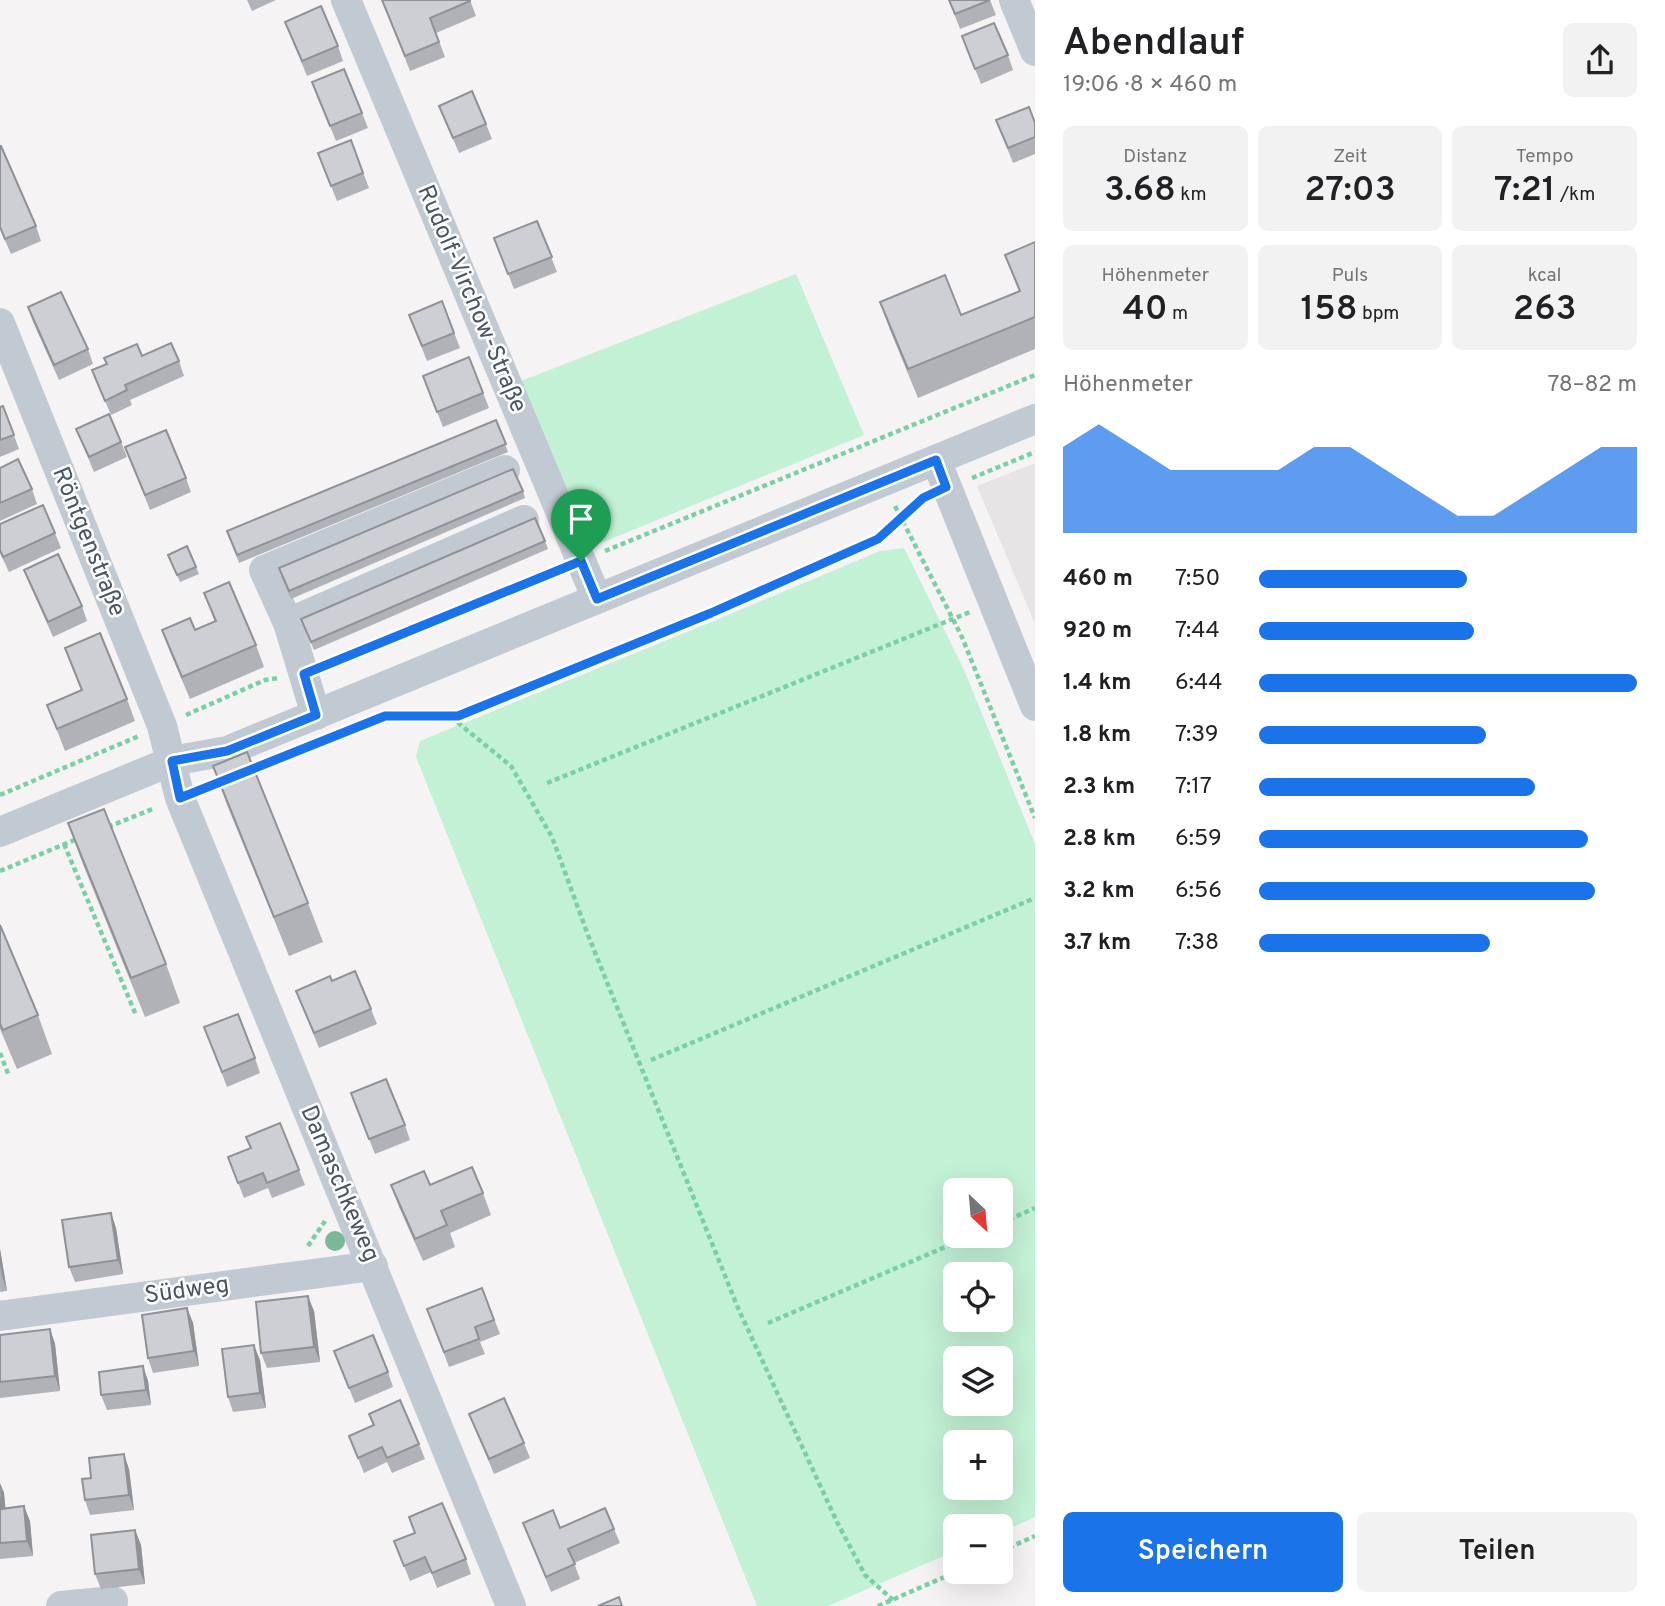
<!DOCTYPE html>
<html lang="de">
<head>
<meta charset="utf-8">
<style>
  body { margin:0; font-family:Overpass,sans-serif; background:#f2f2f2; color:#202124; height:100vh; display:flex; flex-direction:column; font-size:26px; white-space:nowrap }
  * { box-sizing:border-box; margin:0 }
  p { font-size:23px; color:#757577 }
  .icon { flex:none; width:38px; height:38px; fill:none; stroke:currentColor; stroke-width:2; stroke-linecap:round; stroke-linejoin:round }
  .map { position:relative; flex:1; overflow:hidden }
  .sheet { display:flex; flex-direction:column; background:#fff; width:630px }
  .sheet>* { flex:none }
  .needle { width:46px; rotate:154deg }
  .fabs { position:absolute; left:943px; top:1178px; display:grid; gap:14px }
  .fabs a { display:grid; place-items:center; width:70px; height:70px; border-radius:10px; background:#fff; box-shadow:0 7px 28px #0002; font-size:35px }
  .pin { position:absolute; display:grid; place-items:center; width:60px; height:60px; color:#fff; margin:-72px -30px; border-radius:50% 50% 50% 0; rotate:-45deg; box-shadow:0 0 7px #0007 }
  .pin .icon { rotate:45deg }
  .round { display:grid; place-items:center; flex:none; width:74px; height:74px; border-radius:10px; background:#f2f2f2 }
  .head { display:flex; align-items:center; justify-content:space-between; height:119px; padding:0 28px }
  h1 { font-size:38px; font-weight:600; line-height:52px }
  .figures { display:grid; grid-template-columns:repeat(3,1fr); gap:10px; height:119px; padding:7px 28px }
  .figures div { display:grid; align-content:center; border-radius:10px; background:#f2f2f2; text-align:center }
  .figures b { font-size:35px; font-weight:600 }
  .figures small { font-size:19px; font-weight:400 }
  .figures p { font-size:19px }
  .chart { height:196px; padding:14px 28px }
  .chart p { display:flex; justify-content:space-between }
  .chart svg { width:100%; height:126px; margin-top:7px; fill:#1a73e8; opacity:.7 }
  .cta { display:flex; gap:14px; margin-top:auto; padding:14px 28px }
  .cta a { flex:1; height:80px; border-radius:10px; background:#1a73e8; color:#fff; font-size:28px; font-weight:600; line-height:80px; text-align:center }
  .cta a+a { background:#f2f2f2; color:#202124 }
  ul { padding:0 28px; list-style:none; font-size:23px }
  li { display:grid; grid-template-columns:112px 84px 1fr; align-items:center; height:52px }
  li i { height:18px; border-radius:9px; background:#1a73e8 }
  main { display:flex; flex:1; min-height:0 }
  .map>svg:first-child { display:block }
  .education { fill:#e6e4e5 }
  .green { fill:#c3f1d5; fill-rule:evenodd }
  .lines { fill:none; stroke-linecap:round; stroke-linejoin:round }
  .path { stroke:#7ad0a6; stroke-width:4.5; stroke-dasharray:5 3.5; stroke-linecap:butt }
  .minor { stroke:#c1cad2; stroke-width:30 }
  .tree { fill:#7bb799 }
  .wall { fill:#b0b2b7 }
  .shaded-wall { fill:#909195 }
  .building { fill:#cdcfd5; stroke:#909195; stroke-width:2 }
  .route-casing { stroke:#fff; stroke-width:14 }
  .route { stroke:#1a73e8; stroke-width:9 }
  .labels { text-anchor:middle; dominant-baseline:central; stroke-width:5; stroke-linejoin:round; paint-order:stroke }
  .street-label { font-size:24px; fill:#4a5661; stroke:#fff }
</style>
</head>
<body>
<main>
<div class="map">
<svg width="1035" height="1606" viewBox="0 0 1035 1606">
  <rect width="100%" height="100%" fill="#f5f3f3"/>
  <path class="education" d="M1035 463V624L977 486Z"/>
  <g class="green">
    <path d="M796 274 864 435 589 548 521 381Z"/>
    <path d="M904 548 965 672 1035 844V1517L1001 1532V1526H956L955 1551 828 1606H757L416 757 420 741 709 623 880 551ZM956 1190H1001V1236H956ZM956 1274H1001V1320H956ZM956 1358H1001V1404H956ZM956 1442H1001V1488H956Z"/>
  </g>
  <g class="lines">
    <g class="path">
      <path d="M972 478 1035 452"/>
      <path d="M895 506 962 637 1035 818"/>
      <path d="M605 551 1035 375"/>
      <path d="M326 665 558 570"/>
      <path d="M186 715 265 680 278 678"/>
      <path d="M387 716H458L711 613 878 539 922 499"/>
      <path d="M451 717 511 766 552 837 588 935 738 1308 837 1522 865 1575 893 1600"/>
      <path d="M547 783 970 612"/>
      <path d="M0 795 139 736"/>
      <path d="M108 827 155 808"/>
      <path d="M64 844 136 1015"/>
      <path d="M0 871 77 839"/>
      <path d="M0 1053 9 1076"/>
      <path d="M651 1060 1035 898"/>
      <path d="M1001 1223 1035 1208"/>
      <path d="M308 1246 325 1221"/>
      <path d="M768 1323 971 1236"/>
      <path d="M1001 1551 1035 1536"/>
      <path d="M878 1606 956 1572"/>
    </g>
    <g class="minor">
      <path d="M346 0 597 599"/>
      <path d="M1014 0 1035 51"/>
      <path d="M0 323 162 726 180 798 511 1606"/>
      <path d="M936 460 1035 706"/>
      <path d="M288 623 524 520"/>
      <path d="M316 715 288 623 264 570 505 470"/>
      <path d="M0 832 172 761 227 751 1035 419"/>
      <path d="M0 1316 373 1266"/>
      <path d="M61 1606 113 1601"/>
    </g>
  </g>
  <circle class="tree" cx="335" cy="1241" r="10"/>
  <g class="wall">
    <path d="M247 0H276L252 11Z"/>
    <path d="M382 0H470L476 16 436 33 445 57 410 71Z"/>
    <path d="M949 0H990L996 15 960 29Z"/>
    <path d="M285 22 338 46 343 61 307 76Z"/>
    <path d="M962 36 1008 55 1013 70 981 84Z"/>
    <path d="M312 82 362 113 368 128 336 141Z"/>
    <path d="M439 106 486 124 492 139 459 153Z"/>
    <path d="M996 120 1035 123V154L1013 163Z"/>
    <path d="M351 140 369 188 337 201 318 153Z"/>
    <path d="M0 146 36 226 41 241 11 254 0 229Z"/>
    <path d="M537 221 557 272 514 289 494 238Z"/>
    <path d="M1035 242V349L918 398 890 330 880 302 961 315 1019 291 1005 255Z"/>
    <path d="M442 301 460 348 427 361 409 315Z"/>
    <path d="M28 307 88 349 93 364 59 380 33 322Z"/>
    <path d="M142 356 179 361 184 376 130 400 132 405 111 415 92 370Z"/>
    <path d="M469 357 489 408 443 427 423 376Z"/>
    <path d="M3 406 19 449 0 457V407Z"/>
    <path d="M496 420 508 452 239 563 227 531Z"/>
    <path d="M76 429 121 442 127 457 94 472Z"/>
    <path d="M125 447 186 478 191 492 150 510Z"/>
    <path d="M0 468 32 489 37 504 0 521Z"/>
    <path d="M523 491 525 498 291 599 281 576Z"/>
    <path d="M0 524 55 533 61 548 9 572 0 553Z"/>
    <path d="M545 541 548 549 314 650 304 627Z"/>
    <path d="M187 546 199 574 180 582 168 555Z"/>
    <path d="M24 570 82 606 87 621 53 637 30 585Z"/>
    <path d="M204 593 256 645 264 667 190 699 170 652 162 630H195L215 622Z"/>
    <path d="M65 648 127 699 135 721 65 751 47 705 81 690Z"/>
    <path d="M213 766 308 903 323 942 289 956 227 805Z"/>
    <path d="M68 823 166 964 180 1003 145 1017 82 862Z"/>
    <path d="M0 925 38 1015 52 1054 17 1069 0 1029Z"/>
    <path d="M332 981 371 1009 377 1024 319 1048 296 991Z"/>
    <path d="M204 1027 255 1058 260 1073 227 1087Z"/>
    <path d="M351 1093 405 1125 410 1140 375 1154Z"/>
    <path d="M228 1157 299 1170 305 1185 272 1198 268 1188 244 1198Z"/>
    <path d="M391 1185H430L483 1193 491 1215 450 1233 455 1247 423 1261 399 1207Z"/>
    <path d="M111 1213 116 1228 123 1274 75 1282 69 1267Z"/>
    <path d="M0 1249 7 1291 0 1292Z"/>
    <path d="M482 1288 500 1334 480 1342 485 1354 449 1367 427 1309Z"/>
    <path d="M187 1308 193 1323 199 1366 153 1373 148 1358Z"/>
    <path d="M314 1311 320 1362 267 1368 261 1353Z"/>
    <path d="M50 1329 55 1344 60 1391 0 1398V1335Z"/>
    <path d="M334 1351 388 1372 393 1387 355 1403Z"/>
    <path d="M260 1360 266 1408 233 1412 228 1397Z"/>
    <path d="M143 1366 148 1381 151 1405 107 1410 101 1395Z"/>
    <path d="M369 1414 419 1444 425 1459 392 1473 387 1462 364 1473 349 1436 373 1426Z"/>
    <path d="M469 1414 524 1443 530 1458 494 1474Z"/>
    <path d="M129 1469 134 1510 90 1515 85 1500 91 1478Z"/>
    <path d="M0 1483 4 1493 5 1508 30 1521 33 1556 0 1559Z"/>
    <path d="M409 1517 466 1559 471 1574 437 1588 431 1572 410 1581 394 1541 415 1533Z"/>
    <path d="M523 1523 560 1528 614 1529 620 1543 574 1563 580 1579 551 1592Z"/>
    <path d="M135 1530 141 1545 145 1584 101 1589 95 1574Z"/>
  </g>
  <g class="shaded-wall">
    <path d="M111 1213 116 1228 123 1274 118 1260Z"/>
    <path d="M0 1249 7 1291 2 1276 0 1265Z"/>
    <path d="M308 1296 314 1311 320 1362 314 1347Z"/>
    <path d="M187 1308 193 1323 199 1366 194 1351Z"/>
    <path d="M50 1329 55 1344 60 1391 55 1376Z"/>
    <path d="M254 1345 260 1360 266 1408 260 1393Z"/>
    <path d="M143 1366 148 1381 151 1405 146 1390Z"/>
    <path d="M124 1454 129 1469 134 1510 129 1495Z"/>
    <path d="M0 1483 4 1493 7 1524 1 1509Z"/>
    <path d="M24 1506 30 1521 33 1556 27 1541Z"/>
    <path d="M135 1530 141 1545 145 1584 139 1569Z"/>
  </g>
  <g class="building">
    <path d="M382 0H470V1L430 18 439 42 405 56Z"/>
    <path d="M949 0H990L955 14Z"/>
    <path d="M321 6 338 46 302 61 285 22Z"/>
    <path d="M994 23 1008 55 975 69 962 36Z"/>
    <path d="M344 69 362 113 330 126 312 82Z"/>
    <path d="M472 91 486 124 453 138 439 106Z"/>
    <path d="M1029 107 1035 123V137L1008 148 996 120Z"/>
    <path d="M351 140 363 173 331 186 318 153Z"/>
    <path d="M0 146H1L36 226 5 239 0 227Z"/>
    <path d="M537 221 552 257 508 274 494 238Z"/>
    <path d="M1035 242V317L908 369 880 302 945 275 961 315 1020 291 1005 255Z"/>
    <path d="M61 292 88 349 54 365 28 307Z"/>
    <path d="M442 301 454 333 422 346 409 315Z"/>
    <path d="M171 343 179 361 125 385 127 390 105 401 92 370 107 364 104 358 137 344 142 356Z"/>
    <path d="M469 357 483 393 437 412 423 376Z"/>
    <path d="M3 406 14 435 0 440V407Z"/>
    <path d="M109 414 121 442 89 457 76 429Z"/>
    <path d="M496 420 506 444 237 555 227 531Z"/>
    <path d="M166 430 186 478 145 495 125 447Z"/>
    <path d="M18 459 32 489 0 503V468Z"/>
    <path d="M513 469 523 491 289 591 279 568Z"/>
    <path d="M43 505 55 533 3 557 0 550V524Z"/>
    <path d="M535 518 545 541 311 642 301 619Z"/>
    <path d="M187 546 196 567 177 575 168 555Z"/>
    <path d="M58 554 82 606 48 622 24 570Z"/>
    <path d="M229 582 256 645 182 677 162 630 190 618 195 630 216 621 204 593Z"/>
    <path d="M100 633 127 699 57 729 47 705 82 690 65 648Z"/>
    <path d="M247 752 308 903 274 917 213 766Z"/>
    <path d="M104 809 166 964 131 978 68 823Z"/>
    <path d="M0 925 38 1015 3 1030 0 1024Z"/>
    <path d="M355 971 371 1009 314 1033 296 991 330 976 332 981Z"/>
    <path d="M238 1014 255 1058 222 1072 204 1027Z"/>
    <path d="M386 1079 405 1125 369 1139 351 1093Z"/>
    <path d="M280 1123 299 1170 267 1183 263 1173 238 1183 228 1157 251 1148 246 1137Z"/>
    <path d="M472 1167 483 1193 441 1211 447 1225 415 1239 391 1185 424 1171 430 1185Z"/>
    <path d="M111 1213 118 1260 69 1267 62 1220Z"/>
    <path d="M482 1288 494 1320 475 1327 479 1339 444 1352 427 1309Z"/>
    <path d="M308 1296 314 1347 261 1353 256 1302Z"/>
    <path d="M187 1308 194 1351 148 1358 142 1315Z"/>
    <path d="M50 1329 55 1376 0 1382V1335Z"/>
    <path d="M373 1335 388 1372 349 1388 334 1351Z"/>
    <path d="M254 1345 260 1393 228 1397 222 1349Z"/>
    <path d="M143 1366 146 1390 101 1395 99 1372Z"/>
    <path d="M504 1398 524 1443 489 1459 469 1414Z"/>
    <path d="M400 1400 419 1444 387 1458 382 1447 358 1458 349 1436 374 1425 369 1414Z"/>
    <path d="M124 1454 129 1495 85 1500 82 1479 91 1478 89 1458Z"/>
    <path d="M0 1497 1 1509 24 1506 27 1541 0 1543Z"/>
    <path d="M442 1503 466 1559 432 1573 425 1557 404 1566 394 1541 415 1533 409 1517Z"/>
    <path d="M605 1508 614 1529 568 1549 575 1564 546 1577 523 1523 553 1510 560 1528Z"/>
    <path d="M135 1530 139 1569 95 1574 91 1535Z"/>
    <path d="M619 1597 622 1606H598Z"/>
  </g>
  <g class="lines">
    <g class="route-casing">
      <path id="route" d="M936 460 946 487 923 498 878 539 711 613 458 716H385L180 798 172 761 227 751 316 715 304 674 581 561 597 599Z"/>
    </g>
    <use href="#route" class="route"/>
  </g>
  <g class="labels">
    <g class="street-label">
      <text transform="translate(471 299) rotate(67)">Rudolf-Virchow-Straße</text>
      <text transform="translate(88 542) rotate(68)">Röntgenstraße</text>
      <text transform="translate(339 1184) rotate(67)">Damaschkeweg</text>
      <text transform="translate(187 1291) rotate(-8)">Südweg</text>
    </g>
  </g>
</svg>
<div class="fabs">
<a><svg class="needle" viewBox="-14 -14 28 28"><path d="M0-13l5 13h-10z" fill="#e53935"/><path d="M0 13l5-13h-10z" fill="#757577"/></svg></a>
<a><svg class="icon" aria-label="locate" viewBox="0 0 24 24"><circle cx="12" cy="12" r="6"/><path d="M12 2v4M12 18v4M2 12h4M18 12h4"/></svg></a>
<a><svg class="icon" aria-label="layers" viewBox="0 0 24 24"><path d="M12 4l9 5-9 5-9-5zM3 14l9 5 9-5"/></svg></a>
<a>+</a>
<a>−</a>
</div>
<div class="pin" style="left:581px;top:561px;background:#1e9e55"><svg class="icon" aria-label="arrive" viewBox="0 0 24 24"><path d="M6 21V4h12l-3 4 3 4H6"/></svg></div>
</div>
<section class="sheet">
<div class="head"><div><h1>Abendlauf</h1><p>19:06 · 8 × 460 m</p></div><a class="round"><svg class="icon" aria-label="share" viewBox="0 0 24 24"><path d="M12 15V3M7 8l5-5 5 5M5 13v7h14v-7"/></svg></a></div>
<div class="figures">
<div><p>Distanz</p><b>3.68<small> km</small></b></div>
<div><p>Zeit</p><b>27:03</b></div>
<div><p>Tempo</p><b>7:21<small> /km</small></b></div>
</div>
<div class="figures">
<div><p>Höhenmeter</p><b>40<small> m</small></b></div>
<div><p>Puls</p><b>158<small> bpm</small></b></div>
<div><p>kcal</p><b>263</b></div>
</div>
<div class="chart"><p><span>Höhenmeter</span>78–82 m</p>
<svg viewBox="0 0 160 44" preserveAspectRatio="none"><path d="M0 44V14L10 6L20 14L30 22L40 22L50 22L60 22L70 14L80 14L90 22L100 30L110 38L120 38L130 30L140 22L150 14L160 14V44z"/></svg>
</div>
<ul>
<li><b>460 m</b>7:50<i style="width:55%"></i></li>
<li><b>920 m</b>7:44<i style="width:57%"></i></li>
<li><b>1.4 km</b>6:44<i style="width:100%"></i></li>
<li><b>1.8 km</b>7:39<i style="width:60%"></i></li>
<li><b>2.3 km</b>7:17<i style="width:73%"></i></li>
<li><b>2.8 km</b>6:59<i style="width:87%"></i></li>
<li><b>3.2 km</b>6:56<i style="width:89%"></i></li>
<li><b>3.7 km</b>7:38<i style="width:61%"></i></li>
</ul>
<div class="cta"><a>Speichern</a><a>Teilen</a></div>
</section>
</main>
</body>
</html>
